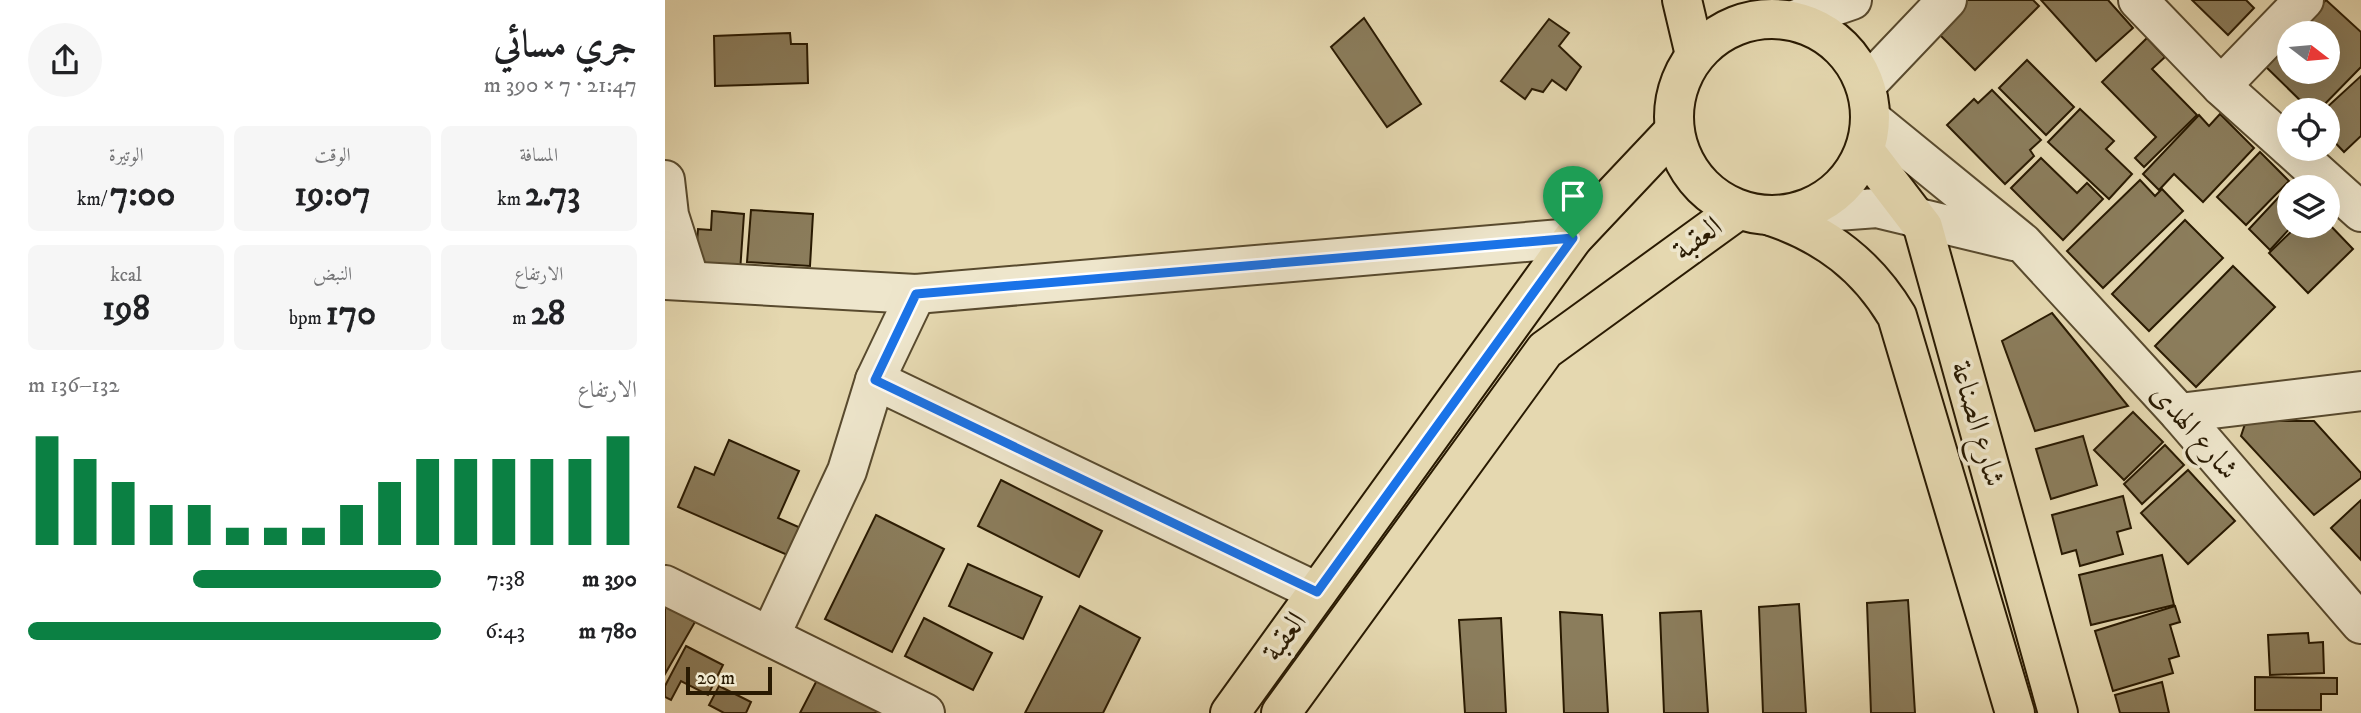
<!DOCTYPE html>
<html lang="ar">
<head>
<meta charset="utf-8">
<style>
  body { margin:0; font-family:"IM FELL DW Pica",Amiri,serif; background:#f6f6f6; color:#202124; direction:rtl; height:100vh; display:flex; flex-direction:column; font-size:26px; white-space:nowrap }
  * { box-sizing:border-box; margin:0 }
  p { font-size:23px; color:#757577 }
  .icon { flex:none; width:38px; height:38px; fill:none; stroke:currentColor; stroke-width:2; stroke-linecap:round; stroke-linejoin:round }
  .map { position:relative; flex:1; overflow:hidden; direction:ltr }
  .drawer { display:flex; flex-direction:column; background:#fff; width:665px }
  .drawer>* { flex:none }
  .needle { width:46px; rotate:106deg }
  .fabs { position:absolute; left:1612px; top:21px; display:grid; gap:14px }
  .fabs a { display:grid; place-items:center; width:63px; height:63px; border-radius:50%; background:#fff; box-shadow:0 7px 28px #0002; font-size:35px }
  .scale { position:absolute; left:21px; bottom:18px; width:86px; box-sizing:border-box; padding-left:7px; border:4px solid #291a02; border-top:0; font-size:19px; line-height:24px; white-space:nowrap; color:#291a02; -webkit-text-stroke:5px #eee6cc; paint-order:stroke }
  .pin { position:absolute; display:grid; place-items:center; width:60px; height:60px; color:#fff; margin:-72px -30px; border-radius:50% 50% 50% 0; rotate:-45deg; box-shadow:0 0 7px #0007 }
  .pin .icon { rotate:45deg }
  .round { display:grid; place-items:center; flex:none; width:74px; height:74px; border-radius:37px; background:#f6f6f6 }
  .headline { display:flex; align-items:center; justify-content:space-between; height:119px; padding:0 28px }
  h1 { font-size:38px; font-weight:700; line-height:52px }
  .metrics { display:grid; grid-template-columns:repeat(3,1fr); gap:10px; height:119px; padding:7px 28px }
  .metrics div { display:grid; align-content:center; border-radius:10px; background:#f6f6f6; text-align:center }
  .metrics b { font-size:35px; font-weight:700 }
  .metrics small { font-size:19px; font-weight:400 }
  .metrics p { font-size:19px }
  .chart { height:196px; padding:14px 28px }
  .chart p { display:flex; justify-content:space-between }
  .chart svg { width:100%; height:126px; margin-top:7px; stroke:#0b8043; stroke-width:6 }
  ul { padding:0 28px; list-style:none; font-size:23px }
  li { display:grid; grid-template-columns:112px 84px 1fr; align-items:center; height:52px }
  li i { height:18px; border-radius:9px; background:#0b8043 }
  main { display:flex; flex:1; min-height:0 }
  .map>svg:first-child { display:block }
  .building { fill:#8b7d5c; stroke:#291a02; stroke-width:2 }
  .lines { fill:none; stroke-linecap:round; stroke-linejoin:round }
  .minor-casing { stroke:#584a2e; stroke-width:42 }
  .major-casing { stroke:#291a02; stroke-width:42 }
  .minor { stroke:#eee6cc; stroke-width:38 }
  .major { stroke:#e5d8b0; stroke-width:38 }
  .route-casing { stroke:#fff; stroke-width:14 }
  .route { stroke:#1a73e8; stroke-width:9 }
  .labels { text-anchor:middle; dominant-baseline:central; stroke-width:7; stroke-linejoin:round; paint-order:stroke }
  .street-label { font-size:30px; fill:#291a02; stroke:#eee6cc }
</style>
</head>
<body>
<main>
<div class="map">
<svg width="1696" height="713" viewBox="0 0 1696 713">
  <rect width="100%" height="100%" fill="#e5d8b0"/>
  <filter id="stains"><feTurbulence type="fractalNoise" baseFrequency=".00286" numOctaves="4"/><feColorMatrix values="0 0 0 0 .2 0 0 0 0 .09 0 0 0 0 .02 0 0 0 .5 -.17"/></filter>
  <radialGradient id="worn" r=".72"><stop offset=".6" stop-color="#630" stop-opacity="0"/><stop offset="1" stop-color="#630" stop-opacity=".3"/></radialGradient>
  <g class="building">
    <path d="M1298 0H1368L1374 6 1310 70 1269 29Z"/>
    <path d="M1376 0H1443L1468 28 1431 61Z"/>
    <path d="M1527 0H1581L1589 8 1563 35Z"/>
    <path d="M1661 0 1696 32V67L1654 110H1645L1598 64 1624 37V72H1662V33H1628Z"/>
    <path d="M699 18 756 104 722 127 666 47Z"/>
    <path d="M884 19 904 33 894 46 916 67 901 90 887 80 878 92 867 89 860 99 836 81Z"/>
    <path d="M125 33 126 44H142L143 83 50 86 49 36Z"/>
    <path d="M1482 38 1500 57 1487 69 1532 115 1479 167 1470 158 1491 137 1437 82Z"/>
    <path d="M1362 60 1409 107 1381 135 1334 88Z"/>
    <path d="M1696 76V136L1679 152 1662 134V110H1659Z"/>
    <path d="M1327 90 1376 140 1365 150 1369 156 1340 184 1282 125 1309 99 1313 103Z"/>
    <path d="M1415 109 1449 141 1441 149 1467 174 1444 199 1383 142Z"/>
    <path d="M1555 114 1589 148 1538 202 1509 174 1494 190 1478 174 1534 115 1544 126Z"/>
    <path d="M1595 152 1624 181 1581 225 1552 197Z"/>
    <path d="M1376 158 1412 193 1422 183 1438 199 1398 240 1346 188Z"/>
    <path d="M1475 180 1490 196 1497 189 1518 211 1438 288 1402 251Z"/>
    <path d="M1626 184 1629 187H1624V226H1627L1605 250 1584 229Z"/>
    <path d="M86 210 148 214 145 266 82 262Z"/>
    <path d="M47 211 79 214 75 272 30 269 33 229 46 230Z"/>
    <path d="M1520 220 1558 258 1484 331 1447 294Z"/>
    <path d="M1662 222 1688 249 1643 293 1604 253 1632 226H1662Z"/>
    <path d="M1568 266 1610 307 1531 387 1490 346Z"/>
    <path d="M1387 313 1463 406 1370 431 1337 341Z"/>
    <path d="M1468 412 1498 442 1459 480 1429 450Z"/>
    <path d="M1581 421H1649L1696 473V478L1649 515 1576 436Z"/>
    <path d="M1418 436 1432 485 1386 499 1371 449Z"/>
    <path d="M64 440 134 471 113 518 138 529 127 557 13 507 30 467 49 475Z"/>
    <path d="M1500 445 1519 465 1477 504 1459 484Z"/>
    <path d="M1523 470 1570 521 1523 564 1476 513Z"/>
    <path d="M336 480 437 531 414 577 313 526Z"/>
    <path d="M1458 496 1466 528 1452 532 1458 554 1415 566 1411 550 1397 554 1387 515Z"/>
    <path d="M1696 500V560L1666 528Z"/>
    <path d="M211 515 279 549 227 652 160 619Z"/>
    <path d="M1497 555 1509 605 1426 625 1414 575Z"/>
    <path d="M303 564 377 597 358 639 284 606Z"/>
    <path d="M1243 600 1250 713H1206L1202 603Z"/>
    <path d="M1134 604 1141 713H1098L1094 607Z"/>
    <path d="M0 606 30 622 0 674Z"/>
    <path d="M415 606 475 638 438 713H360Z"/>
    <path d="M1510 606 1515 622 1505 625 1514 656 1504 659 1508 673 1448 691 1430 631Z"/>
    <path d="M1036 611 1043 713H999L995 613Z"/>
    <path d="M895 612 937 615 943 713H899Z"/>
    <path d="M259 618 327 653 308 690 240 656Z"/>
    <path d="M836 618 841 713H800L794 620Z"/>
    <path d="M1643 633 1644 643 1658 642 1659 673 1605 675 1603 635Z"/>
    <path d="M21 646 58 665 43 695 16 681 6 700 0 697V686Z"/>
    <path d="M1590 677 1672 678V694H1656V710H1590Z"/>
    <path d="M152 680 217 713H135Z"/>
    <path d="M1497 682 1504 713H1455L1450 695Z"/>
    <path d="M54 686 86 702 81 713H59L44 705Z"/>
  </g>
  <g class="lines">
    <g class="minor-casing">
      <g id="minor">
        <path d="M1473 0 1556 86 1624 147"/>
        <path d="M1129 20 1187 0"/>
        <path d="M1201 85 1282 0"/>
        <path d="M1556 86 1639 0"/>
        <path d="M1206 119 1358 243 1514 413 1696 624"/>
        <path d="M1626 149 1696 212"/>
        <path d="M0 180 4 215 25 281"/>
        <path d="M1106 216 1212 208 1349 241"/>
        <path d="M0 280 251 294 908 238"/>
        <path d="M251 294 210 380 652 592"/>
        <path d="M1514 413 1696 391"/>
        <path d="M0 585 260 713"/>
        <path d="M105 636 182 471 210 380"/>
      </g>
    </g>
    <g class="major-casing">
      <g id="major">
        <path d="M1017 0 1030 55"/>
        <circle cx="1107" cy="117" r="98"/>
        <path d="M1200 151 1258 227 1393 713"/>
        <path d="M1106 216C1162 235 1202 266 1232 316L1350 713"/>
        <path d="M565 713 908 238 1009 131"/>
        <path d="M616 713 880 350 1073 210"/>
      </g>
    </g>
    <use href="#minor" class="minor"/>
    <use href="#major" class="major"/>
  </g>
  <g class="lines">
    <g class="route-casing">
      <path id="route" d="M908 238 652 592 210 380 251 294Z"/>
    </g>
    <use href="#route" class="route"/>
  </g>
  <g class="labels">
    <g class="street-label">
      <text transform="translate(1033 239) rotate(-36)">العقبة</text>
      <text transform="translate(1312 424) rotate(74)">شارع الصناعة</text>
      <text transform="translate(1529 432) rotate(49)">شارع الهدى</text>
      <text transform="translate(620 637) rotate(-54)">العقبة</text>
    </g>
  </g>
  <rect width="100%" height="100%" filter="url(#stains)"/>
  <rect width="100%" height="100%" fill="url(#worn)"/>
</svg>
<div class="fabs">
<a><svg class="needle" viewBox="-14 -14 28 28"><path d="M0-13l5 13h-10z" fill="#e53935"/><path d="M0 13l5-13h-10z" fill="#757577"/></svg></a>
<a><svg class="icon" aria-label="locate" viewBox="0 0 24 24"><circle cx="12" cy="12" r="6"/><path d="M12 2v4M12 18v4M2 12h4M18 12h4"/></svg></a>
<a><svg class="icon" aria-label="layers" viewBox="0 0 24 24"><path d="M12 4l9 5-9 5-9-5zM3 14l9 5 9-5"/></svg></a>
</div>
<div class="scale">20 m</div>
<div class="pin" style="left:908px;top:238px;background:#1e9e55"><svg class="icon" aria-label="arrive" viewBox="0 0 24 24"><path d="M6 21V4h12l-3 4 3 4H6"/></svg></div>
</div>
<section class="drawer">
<div class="headline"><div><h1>جري مسائي</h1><p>21:47 · 7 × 390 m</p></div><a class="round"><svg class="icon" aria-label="share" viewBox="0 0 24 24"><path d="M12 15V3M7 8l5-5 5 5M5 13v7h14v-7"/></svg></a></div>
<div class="metrics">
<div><p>المسافة</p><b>2.73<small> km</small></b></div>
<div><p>الوقت</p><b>19:07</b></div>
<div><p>الوتيرة</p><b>7:00<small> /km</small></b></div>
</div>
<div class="metrics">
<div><p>الارتفاع</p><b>28<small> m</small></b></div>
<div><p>النبض</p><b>170<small> bpm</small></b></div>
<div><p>kcal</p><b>198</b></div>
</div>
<div class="chart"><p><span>الارتفاع</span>132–136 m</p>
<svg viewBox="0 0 160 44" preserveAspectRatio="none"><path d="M5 44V6M15 44V14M25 44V22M35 44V30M45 44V30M55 44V38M65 44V38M75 44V38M85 44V30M95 44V22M105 44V14M115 44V14M125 44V14M135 44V14M145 44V14M155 44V6"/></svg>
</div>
<ul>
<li><b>390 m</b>7:38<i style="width:60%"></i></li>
<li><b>780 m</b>6:43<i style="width:100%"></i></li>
</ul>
</section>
</main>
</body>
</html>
